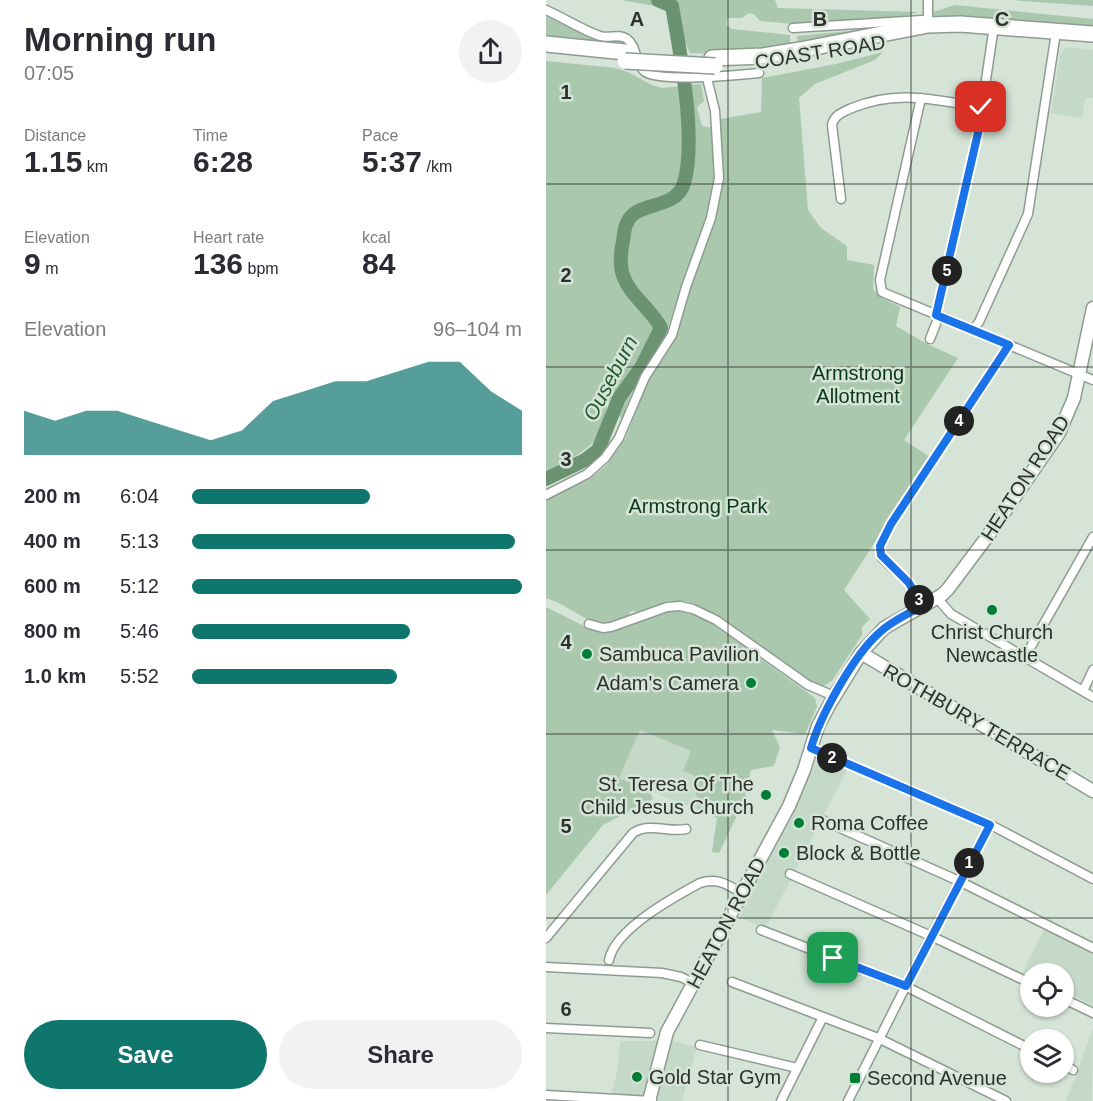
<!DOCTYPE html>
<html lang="en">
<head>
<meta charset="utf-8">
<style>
  body { margin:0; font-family:Arial,sans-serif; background:#f2f2f3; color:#2b2b33; height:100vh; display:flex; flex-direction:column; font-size:22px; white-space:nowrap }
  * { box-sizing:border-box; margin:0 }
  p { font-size:20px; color:#7c7c81 }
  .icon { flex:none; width:33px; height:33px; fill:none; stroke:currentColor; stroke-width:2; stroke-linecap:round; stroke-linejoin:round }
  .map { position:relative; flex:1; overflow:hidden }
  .side { display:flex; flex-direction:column; background:#fff; width:546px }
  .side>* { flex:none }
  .fabs { position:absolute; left:474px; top:963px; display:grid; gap:12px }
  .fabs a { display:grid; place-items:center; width:54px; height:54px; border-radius:50%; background:#fff; box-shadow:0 2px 4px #0004; font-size:30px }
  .pin { position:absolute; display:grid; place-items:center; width:51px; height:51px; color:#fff; margin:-26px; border-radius:12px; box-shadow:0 3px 9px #0006 }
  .km { position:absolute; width:30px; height:30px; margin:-15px; border-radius:50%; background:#222; color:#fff; font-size:16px; line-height:30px; text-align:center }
  .round { display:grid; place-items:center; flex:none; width:63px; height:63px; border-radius:32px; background:#f2f2f3 }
  .overview { display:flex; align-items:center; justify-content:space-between; height:102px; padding:0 24px }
  h1 { font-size:33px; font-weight:600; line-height:45px }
  .stats { display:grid; grid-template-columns:repeat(3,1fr); gap:9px; height:102px; padding:6px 24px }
  .stats div { display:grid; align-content:center }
  .stats b { font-size:30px; font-weight:600 }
  .stats small { font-size:16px; font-weight:400 }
  .stats p { font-size:16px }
  .chart { height:168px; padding:12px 24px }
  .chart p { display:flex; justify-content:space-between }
  .chart svg { width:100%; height:108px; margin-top:6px; fill:#0f766e; opacity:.7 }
  .action { display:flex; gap:12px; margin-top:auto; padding:12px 24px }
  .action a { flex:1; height:69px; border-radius:36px; background:#0f766e; color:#fff; font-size:24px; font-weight:600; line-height:69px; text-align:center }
  .action a+a { background:#f2f2f3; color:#2b2b33 }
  ul { padding:0 24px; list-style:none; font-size:20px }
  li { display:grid; grid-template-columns:96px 72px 1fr; align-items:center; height:45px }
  li i { height:15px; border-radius:8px; background:#0f766e }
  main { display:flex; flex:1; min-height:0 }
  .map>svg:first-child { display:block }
  .built { fill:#c4d9c7 }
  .green { fill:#a9c8ad }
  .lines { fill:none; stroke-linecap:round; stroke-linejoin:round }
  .river { stroke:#6b9372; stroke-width:14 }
  .street-casing { stroke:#8e9c90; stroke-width:11 }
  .secondary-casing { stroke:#8e9c90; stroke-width:15 }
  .highway-casing { stroke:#8e9c90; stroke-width:18 }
  .street { stroke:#fff; stroke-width:8 }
  .secondary { stroke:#fff; stroke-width:12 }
  .highway { stroke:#fff; stroke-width:15 }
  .highway-bridge-casing { stroke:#8e9c90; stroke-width:18; stroke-linecap:butt }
  .highway-bridge { stroke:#fff; stroke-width:15 }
  .route-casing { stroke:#fff; stroke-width:12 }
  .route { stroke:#1a73e8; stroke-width:8 }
  .grid { fill:none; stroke:#2c312c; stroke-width:1.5; stroke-opacity:0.55 }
  .poi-dot { fill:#007d35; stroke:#d5e4d7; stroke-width:2 }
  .labels { text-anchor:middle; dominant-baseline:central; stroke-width:5; stroke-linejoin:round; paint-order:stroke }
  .street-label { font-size:20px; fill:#2c312c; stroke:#d5e4d7 }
  .park-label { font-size:20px; fill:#083817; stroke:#d5e4d7 }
  .poi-label { font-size:20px; fill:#2c312c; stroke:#d5e4d7; text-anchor:start }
  .water-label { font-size:21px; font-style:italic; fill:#225e32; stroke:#d5e4d7 }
  .grid-label { font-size:20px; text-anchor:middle; font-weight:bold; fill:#2c312c; stroke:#d5e4d7; stroke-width:5; stroke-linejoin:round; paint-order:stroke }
</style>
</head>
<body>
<main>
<section class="side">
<div class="overview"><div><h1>Morning run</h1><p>07:05</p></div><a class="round"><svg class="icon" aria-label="share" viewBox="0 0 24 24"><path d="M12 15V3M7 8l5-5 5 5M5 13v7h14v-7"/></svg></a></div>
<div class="stats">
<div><p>Distance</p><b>1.15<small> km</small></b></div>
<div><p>Time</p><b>6:28</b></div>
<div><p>Pace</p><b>5:37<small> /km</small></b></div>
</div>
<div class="stats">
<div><p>Elevation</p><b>9<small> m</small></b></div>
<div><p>Heart rate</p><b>136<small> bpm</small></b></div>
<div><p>kcal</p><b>84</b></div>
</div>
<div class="chart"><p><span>Elevation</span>96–104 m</p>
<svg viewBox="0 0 160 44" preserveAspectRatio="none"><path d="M0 44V26L10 30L20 26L30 26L40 30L50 34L60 38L70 34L80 22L90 18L100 14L110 14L120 10L130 6L140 6L150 18L160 26V44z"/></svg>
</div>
<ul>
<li><b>200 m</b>6:04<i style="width:54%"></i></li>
<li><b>400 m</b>5:13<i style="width:98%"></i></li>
<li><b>600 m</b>5:12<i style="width:100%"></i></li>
<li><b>800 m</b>5:46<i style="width:66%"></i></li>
<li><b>1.0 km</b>5:52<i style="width:62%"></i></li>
</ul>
<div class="action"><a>Save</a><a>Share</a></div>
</section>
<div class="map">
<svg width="547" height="1101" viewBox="0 0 547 1101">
  <rect width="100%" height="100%" fill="#d5e4d7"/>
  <g class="built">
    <path d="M521 47 547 50V98H539L536 118 505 113 514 54Z"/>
    <path d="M94 730 145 751 152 810 73 778Z"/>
    <path d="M274 756 301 770 219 929 189 914Z"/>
    <path d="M499 928 547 952V1006L518 991V974H484V975L477 972Z"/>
    <path d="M547 1029 546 1101H520Z"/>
    <path d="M74 1041H128L151 1047 136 1101H64L72 1067Z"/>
  </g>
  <g class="green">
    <path d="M75 0H229L232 8 373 12 352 18 249 24 214 21 208 14 203 13 196 18H181L180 25 186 29 244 35V44C211 50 179 55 144 53L125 9Z"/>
    <path d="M464 0H547V6Z"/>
    <path d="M409 5 547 19V29L389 18 387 12Z"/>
    <path d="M0 16 42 37 75 43 76 47C50 44 26 37 0 36Z"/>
    <path d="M324 29 319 33 252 43 251 36Z"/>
    <path d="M337 52 329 60 269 84 253 98 262 210 275 228 301 246V260L328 265 327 289 336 298 354 307 350 326 381 344 412 358 358 440 384 457 298 590 324 619 316 627V635L286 681 277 686 271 685 164 614 147 604 140 601H122L94 614 88 611 84 612 81 619C41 633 35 609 0 598V499L42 480 61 465 80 438 102 380 125 345 175 183V119L215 112 216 78 290 64Z"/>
    <path d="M0 61 70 68 84 73 106 85 116 88 155 84 158 101 151 107 156 126 167 128 170 176 167 201 115 346 86 391 76 419 61 401C61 445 33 454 0 472Z"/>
    <path d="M0 607 40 627 55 631 123 609 137 608 169 626 269 698 271 707 259 734 226 730 234 747 228 766 205 770 198 801 173 853 166 852 171 818 152 810 148 775 137 771 145 751 94 730 73 778 103 790 107 799 57 825 0 895Z"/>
  </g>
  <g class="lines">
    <path class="river" d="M0 479 39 460 52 450 73 398 96 366 115 328C105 308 82 295 76 272 74 263 75 250 77 241 78 235 78 228 81 223 90 200 130 211 138 183 151 139 134 52 126 6L112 0"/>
    <g class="street-casing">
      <g id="street">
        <path d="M382 0V25"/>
        <path d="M0 10C18 18 36 30 54 36 63 39 73 33 81 39 91 46 89 63 98 71 110 83 194 75 213 73"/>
        <path d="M247 28 376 20"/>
        <path d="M375 98 334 280 336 292 547 380"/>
        <path d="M295 199 286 125C288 115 297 112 306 108 352 89 388 100 435 107"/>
        <path d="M390 315 432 133 447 33"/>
        <path d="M427 330 433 322 482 214 509 39"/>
        <path d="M384 339 393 316"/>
        <path d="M0 495 41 474 59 458 73 438 99 377 126 335 140 287 165 218 173 178 169 111 161 78"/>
        <path d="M391 598 405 614 547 697"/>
        <path d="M376 606 363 583 336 558C330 546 340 535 345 524L463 345"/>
        <path d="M43 624 57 628 65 627 121 607 134 606 147 609 170 620 262 685 288 696"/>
        <path d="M479 657 547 537"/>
        <path d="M537 691 547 670"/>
        <path d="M265 748 443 824 547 879"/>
        <path d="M274 819 413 881 547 948"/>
        <path d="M244 874 385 936 484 983"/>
        <path d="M215 930 359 986 484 1049"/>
        <path d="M0 938 87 833C104 822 123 833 140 829"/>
        <path d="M63 960C69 929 128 897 154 883 171 877 182 885 196 893"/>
        <path d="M0 967 116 973 135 977 147 983"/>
        <path d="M186 982 332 1038 460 1101"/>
        <path d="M518 999 547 1013"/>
        <path d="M0 1028 104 1033"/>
        <path d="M154 1045 251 1068"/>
        <path d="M518 1065 527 1070"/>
        <path d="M0 1095 106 1101"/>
        <path d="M235 1101 277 1017"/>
        <path d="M302 1101 385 936 444 825"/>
      </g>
    </g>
    <g class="secondary-casing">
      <g id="secondary">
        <path d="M315 653 547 791"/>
        <path d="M103 1101 121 1032 243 806 258 770 272 726 285 702 315 653 338 628 396 595 402 589 441 537 513 433 528 398 547 308"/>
      </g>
    </g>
    <g class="highway-casing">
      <g id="highway">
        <path d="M0 44 79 52"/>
        <path d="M166 58 217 56 254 50 382 25 414 24 547 34"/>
      </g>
    </g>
    <use href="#street" class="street"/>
    <use href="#secondary" class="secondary"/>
    <use href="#highway" class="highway"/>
    <g class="highway-bridge-casing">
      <path id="highway-bridge" d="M79 61 169 66"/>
    </g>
    <use href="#highway-bridge" class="highway-bridge"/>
  </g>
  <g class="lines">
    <g class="route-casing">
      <path id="route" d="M287 958 360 986 444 825 265 748C274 716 308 655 333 633 345 621 362 614 376 606L363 583 335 555 334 546 345 524 463 345 390 315 432 133 435 107"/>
    </g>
    <use href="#route" class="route"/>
  </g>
  <path class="grid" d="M182 0V1101M365 0V1101M0 184H547M0 367H547M0 550H547M0 734H547M0 918H547"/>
  <g class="poi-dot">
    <circle cx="446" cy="610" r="6"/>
    <circle cx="41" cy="654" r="6"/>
    <circle cx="205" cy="683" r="6"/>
    <circle cx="220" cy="795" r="6"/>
    <circle cx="253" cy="823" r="6"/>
    <circle cx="238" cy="853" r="6"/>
    <circle cx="91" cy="1077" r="6"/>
    <rect x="303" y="1072" width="12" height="12" rx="3"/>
  </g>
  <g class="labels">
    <g class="street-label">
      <text transform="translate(274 52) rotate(-9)">COAST ROAD</text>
      <text transform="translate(479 478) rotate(-57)">HEATON ROAD</text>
      <text transform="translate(431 722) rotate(30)">ROTHBURY TERRACE</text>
      <text transform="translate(180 923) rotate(-62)">HEATON ROAD</text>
    </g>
    <g class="park-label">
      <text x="312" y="373">Armstrong<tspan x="312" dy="23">Allotment</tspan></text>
      <text x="152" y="506">Armstrong Park</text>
    </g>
    <g class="poi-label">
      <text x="446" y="632" text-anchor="middle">Christ Church<tspan x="446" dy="23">Newcastle</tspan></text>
      <text x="53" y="654">Sambuca Pavilion</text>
      <text x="193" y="683" text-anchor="end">Adam's Camera</text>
      <text x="208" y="784" text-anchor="end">St. Teresa Of The<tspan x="208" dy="23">Child Jesus Church</tspan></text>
      <text x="265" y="823">Roma Coffee</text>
      <text x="250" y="853">Block &amp; Bottle</text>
      <text x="103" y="1077">Gold Star Gym</text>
      <text x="321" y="1078">Second Avenue</text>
    </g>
    <g class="water-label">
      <text transform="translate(64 378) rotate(-62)">Ouseburn</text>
    </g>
  </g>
  <g class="grid-label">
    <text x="91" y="26">A</text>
    <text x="274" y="26">B</text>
    <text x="456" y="26">C</text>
    <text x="20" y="99">1</text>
    <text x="20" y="282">2</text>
    <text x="20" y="466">3</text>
    <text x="20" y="649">4</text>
    <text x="20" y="833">5</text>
    <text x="20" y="1016">6</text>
  </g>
</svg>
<div class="fabs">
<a><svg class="icon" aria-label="locate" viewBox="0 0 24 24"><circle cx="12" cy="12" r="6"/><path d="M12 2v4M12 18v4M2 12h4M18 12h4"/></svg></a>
<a><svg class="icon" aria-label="layers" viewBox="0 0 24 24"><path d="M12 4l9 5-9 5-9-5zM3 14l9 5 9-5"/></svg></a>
</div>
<div class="pin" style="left:287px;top:958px;background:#1e9e55"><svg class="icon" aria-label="arrive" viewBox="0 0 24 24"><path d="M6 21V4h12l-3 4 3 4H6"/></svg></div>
<div class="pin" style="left:435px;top:107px;background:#d93025"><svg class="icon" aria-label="check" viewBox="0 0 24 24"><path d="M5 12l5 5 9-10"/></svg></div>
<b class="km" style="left:423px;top:863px">1</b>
<b class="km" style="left:286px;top:758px">2</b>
<b class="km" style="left:373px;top:600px">3</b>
<b class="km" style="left:413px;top:421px">4</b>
<b class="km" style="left:401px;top:271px">5</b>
</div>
</main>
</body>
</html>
